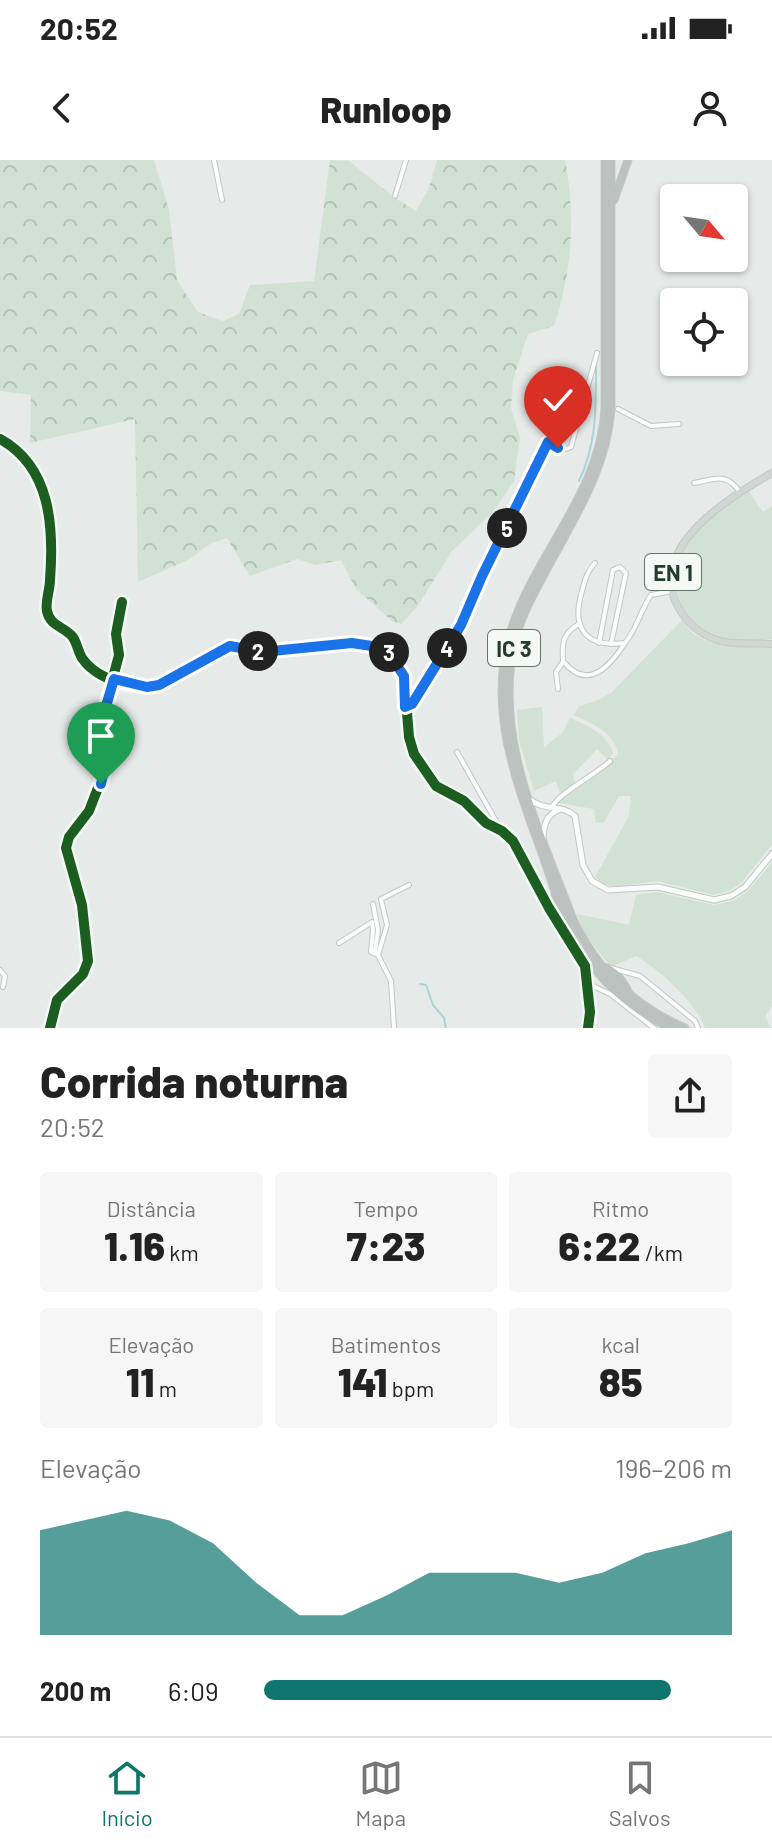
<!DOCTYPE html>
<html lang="pt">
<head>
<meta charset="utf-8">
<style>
  body { margin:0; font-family:Barlow,sans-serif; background:#f6f6f6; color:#222; height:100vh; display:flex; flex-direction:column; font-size:30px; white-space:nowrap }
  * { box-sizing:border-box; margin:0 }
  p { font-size:26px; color:#767676 }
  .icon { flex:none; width:44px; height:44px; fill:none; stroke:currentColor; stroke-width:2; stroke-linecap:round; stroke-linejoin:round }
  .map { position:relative; height:868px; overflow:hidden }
  .side { display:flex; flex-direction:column; background:#fff; flex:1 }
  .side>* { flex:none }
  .needle { width:52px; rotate:119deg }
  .fabs { position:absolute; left:660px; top:24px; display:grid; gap:16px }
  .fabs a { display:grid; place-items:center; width:88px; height:88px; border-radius:8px; background:#fff; box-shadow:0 2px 6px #0004; font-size:40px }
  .pin { position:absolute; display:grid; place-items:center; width:68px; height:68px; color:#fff; margin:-82px -34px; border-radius:50% 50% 50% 0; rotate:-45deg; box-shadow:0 0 8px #0007 }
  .pin .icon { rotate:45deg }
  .km { position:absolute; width:40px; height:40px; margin:-20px; border-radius:50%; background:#222; color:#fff; font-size:22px; line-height:40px; text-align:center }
  .round { display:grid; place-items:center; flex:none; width:84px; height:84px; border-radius:8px; background:#f6f6f6 }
  .headline { display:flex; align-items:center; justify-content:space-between; height:136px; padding:0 40px }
  h1 { font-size:44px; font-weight:800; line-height:60px }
  .stats { display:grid; grid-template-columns:repeat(3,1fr); gap:12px; height:136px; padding:8px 40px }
  .stats div { display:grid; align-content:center; border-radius:8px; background:#f6f6f6; text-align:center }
  .stats b { font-size:40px; font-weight:800 }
  .stats small { font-size:22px; font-weight:400 }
  .stats p { font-size:22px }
  .chart { height:224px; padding:16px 40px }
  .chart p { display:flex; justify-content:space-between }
  .chart svg { width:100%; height:144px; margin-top:8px; fill:#0f766e; opacity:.7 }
  ul { padding:0 40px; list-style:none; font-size:26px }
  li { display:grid; grid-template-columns:128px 96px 1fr; align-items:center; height:60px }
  li i { height:20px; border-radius:10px; background:#0f766e }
  .status { display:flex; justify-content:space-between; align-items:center; height:56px; padding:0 40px; background:#fff; direction:ltr }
  .status svg { height:22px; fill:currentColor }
  header { display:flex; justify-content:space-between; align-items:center; height:104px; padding:0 40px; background:#fff; font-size:36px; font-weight:800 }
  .dock { display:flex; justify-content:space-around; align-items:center; height:112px; border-top:2px solid #e0e0e0; background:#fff; font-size:22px; color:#767676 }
  .dock a { display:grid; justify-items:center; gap:4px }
  .dock .on { color:#0f766e }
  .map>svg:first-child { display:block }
  .green { fill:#d1e2d4 }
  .forest { fill:url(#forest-crowns) }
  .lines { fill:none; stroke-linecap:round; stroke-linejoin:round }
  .stream { stroke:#aad4d5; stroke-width:2 }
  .street-casing { stroke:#c3c7c5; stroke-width:6 }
  .secondary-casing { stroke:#c2c8c5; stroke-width:7 }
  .primary-casing { stroke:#c2c9c6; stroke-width:8 }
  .highway-casing { stroke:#c2c9c6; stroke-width:9 }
  .street { stroke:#fbfcfc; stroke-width:4 }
  .secondary { stroke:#fbfcfc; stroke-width:5 }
  .primary { stroke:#cfd6d3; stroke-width:6 }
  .highway { stroke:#bcc2c0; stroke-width:7 }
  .cycleway-casing { stroke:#f4f9f6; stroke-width:15 }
  .cycleway { stroke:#1b5e20; stroke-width:10 }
  .route-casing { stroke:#fff; stroke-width:16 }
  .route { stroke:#1a73e8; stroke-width:10 }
  .labels { text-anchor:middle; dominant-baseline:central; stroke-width:7; stroke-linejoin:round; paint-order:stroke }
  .shield { fill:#f4f9f6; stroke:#63756e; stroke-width:2 }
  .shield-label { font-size:22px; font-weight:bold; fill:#253c33 }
</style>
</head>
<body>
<div class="status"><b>20:52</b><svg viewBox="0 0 49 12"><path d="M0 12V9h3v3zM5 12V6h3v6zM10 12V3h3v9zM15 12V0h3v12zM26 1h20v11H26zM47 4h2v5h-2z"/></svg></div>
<header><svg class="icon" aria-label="back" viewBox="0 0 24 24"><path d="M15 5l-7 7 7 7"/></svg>Runloop<svg class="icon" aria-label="person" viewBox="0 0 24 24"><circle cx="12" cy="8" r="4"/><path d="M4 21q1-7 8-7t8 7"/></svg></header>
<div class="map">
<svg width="772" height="868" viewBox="0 0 772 868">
  <defs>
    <pattern id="forest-crowns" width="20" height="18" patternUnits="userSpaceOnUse" patternTransform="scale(2)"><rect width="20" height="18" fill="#d1e2d4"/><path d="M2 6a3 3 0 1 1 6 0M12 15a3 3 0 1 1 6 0" fill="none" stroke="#b3c3b6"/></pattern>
  </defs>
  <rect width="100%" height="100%" fill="#e6eae8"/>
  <g class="green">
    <path d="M748 331 763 352 772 346V479C754 480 734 482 716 476 678 462 664 417 687 384 702 361 726 346 748 331Z"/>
    <path d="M682 460C702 493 740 485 772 488V685L741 723 729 731 713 735 658 721 615 727 603 724 595 717 629 656 631 636H619L604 662 596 663 594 649 559 643 558 639 599 614 618 594C614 572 593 564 574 555L579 546 596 541 611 533Z"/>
    <path d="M542 547 544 588 563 572 570 558C585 564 609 575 613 593L608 600 597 589 573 614 575 625 560 633 556 621 534 631 519 580 517 550Z"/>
    <path d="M772 702V846L765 857 771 868H705C696 843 659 809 636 796L611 807 586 776 577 754 629 765 636 735 657 732 714 745 733 741 748 731Z"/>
  </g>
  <path class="forest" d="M0 0H154L169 50 177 120 198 152 223 161 239 154 250 125 314 121 330 0 349 1 395 38 416 51 429 28 437 0H565C576 56 572 112 554 166L528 174 513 220 511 248 520 279 514 321 492 353 452 391 417 447 401 464 392 461 356 429 341 400 316 405 297 399 250 416 227 378 210 384 188 400 138 422 135 259 30 283 31 235 0 231Z"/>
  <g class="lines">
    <g class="stream">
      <path d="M579 321C597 283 596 247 596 205"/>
      <path d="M420 824 426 825 433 845 444 858 446 868"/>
    </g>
    <g class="street-casing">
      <g id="street">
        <path d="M214 0 222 40"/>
        <path d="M395 36 406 0"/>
        <path d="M618 249 651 266 679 264"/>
        <path d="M0 279C51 307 54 367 50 420 50 430 45 441 47 451 50 466 63 466 72 476 77 482 78 492 82 498 97 520 134 530 159 525L230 486 262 492 352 483 385 488 404 516 409 577 414 594 436 626 464 641 486 663 502 671 513 681 549 748 585 806 590 852 588 868"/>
        <path d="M549 283 566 289 571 287 597 193"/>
        <path d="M694 323C717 319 725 312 740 332"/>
        <path d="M595 403C587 411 585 420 582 431 571 468 585 488 625 483 639 465 640 451 651 435L672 431"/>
        <path d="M579 464C562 474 562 483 563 501 588 532 610 506 625 483"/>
        <path d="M599 483 613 410 620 407 626 413 611 484"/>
        <path d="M558 529 556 512 563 502"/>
        <path d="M405 547C431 533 469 444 482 415 505 369 531 324 551 277"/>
        <path d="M457 592 501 670"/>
        <path d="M552 647C560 632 594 616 610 601"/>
        <path d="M373 744 378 770 375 792"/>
        <path d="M339 783 372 762 373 770 371 792 378 795 391 821 394 868"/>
        <path d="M378 795 387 765 381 739 409 725"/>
        <path d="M611 808 640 816 695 861 698 868"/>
        <path d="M0 810 5 816 3 827"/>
        <path d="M587 823 610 834 654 868"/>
        <path d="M50 868 57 840 83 814 88 801 82 745 66 688 69 677 89 651 106 607 107 598 98 585 97 577 119 495 116 474 122 442"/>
      </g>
    </g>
    <g class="secondary-casing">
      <g id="secondary">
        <path d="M529 639C543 651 562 644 575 656L583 705 592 721 608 730 658 727 714 740 731 736 745 727 772 694"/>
        <path d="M543 678C544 664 546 655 560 649"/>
      </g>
    </g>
    <g class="primary-casing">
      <path id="primary" d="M772 313C731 336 648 386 677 445 686 462 698 474 717 480 735 486 754 482 772 484"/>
    </g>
    <g class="highway-casing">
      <g id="highway">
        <path d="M605 0V248C601 336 529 399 508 481 489 557 519 629 544 699 554 727 562 758 577 784 598 819 633 852 671 868"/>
        <path d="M611 0V249C607 307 576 355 549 405 536 430 521 454 515 482 492 576 540 671 572 757 596 809 632 845 685 868"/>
        <path d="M614 40 628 0"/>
        <path d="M547 744 552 742 556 733"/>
        <path d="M603 807C614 809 625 823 629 834"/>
      </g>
    </g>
    <use href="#street" class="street"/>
    <use href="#secondary" class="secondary"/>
    <use href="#primary" class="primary"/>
    <use href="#highway" class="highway"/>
    <g class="cycleway-casing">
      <g id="cycleway">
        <path d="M0 279C51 307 54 367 50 420 50 430 45 441 47 451 50 466 63 466 72 476 77 482 78 492 82 498 97 520 134 530 159 525L230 486 262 492 352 483 385 488 404 516 409 577 414 594 436 626 464 641 486 663 502 671 513 681 549 748 585 806 590 852 588 868"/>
        <path d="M50 868 57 840 83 814 88 801 82 745 66 688 69 677 89 651 106 607 107 598 98 585 97 577 119 495 116 474 122 442"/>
      </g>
    </g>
    <use href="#cycleway" class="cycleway"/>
  </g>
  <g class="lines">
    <g class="route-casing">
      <path id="route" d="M101 624 107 598 98 585 97 577 114 519 147 527 159 525 230 486 262 492 352 483 385 488 404 516 405 547 412 544 461 465 482 416 548 282 558 288"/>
    </g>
    <use href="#route" class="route"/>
  </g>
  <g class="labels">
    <g class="shield">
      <rect x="645" y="394" width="56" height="36" rx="6"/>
      <rect x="488" y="470" width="52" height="36" rx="6"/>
    </g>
    <g class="shield-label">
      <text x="673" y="412">EN 1</text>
      <text x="514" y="488">IC 3</text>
    </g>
  </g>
</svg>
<div class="fabs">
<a><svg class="needle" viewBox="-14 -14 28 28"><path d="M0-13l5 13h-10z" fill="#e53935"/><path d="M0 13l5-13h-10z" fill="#767676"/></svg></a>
<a><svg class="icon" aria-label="locate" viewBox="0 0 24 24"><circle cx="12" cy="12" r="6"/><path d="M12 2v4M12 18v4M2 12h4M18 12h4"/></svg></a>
</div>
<div class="pin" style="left:101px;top:624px;background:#1e9e55"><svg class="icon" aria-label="arrive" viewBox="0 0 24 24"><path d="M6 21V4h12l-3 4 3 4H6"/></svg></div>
<div class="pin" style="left:558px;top:288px;background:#d93025"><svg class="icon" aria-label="check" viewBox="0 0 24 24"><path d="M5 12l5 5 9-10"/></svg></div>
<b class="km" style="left:258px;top:491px">2</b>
<b class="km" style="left:389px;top:492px">3</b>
<b class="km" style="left:447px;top:488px">4</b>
<b class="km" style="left:507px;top:368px">5</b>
</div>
<section class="side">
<div class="headline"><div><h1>Corrida noturna</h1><p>20:52</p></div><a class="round"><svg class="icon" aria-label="share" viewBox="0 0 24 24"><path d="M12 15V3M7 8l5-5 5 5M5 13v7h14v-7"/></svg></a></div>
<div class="stats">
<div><p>Distância</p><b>1.16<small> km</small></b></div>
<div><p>Tempo</p><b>7:23</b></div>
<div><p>Ritmo</p><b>6:22<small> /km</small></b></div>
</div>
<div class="stats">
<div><p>Elevação</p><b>11<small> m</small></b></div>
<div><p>Batimentos</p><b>141<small> bpm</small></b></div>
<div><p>kcal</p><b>85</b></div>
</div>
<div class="chart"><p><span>Elevação</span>196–206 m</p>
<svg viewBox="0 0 160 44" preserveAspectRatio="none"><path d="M0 44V12L10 9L20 6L30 9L40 16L50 28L60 38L70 38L80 32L90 25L100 25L110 25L120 28L130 25L140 19L150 16L160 12V44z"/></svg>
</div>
<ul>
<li><b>200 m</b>6:09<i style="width:87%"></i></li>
</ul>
</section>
<nav class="dock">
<a class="on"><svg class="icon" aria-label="home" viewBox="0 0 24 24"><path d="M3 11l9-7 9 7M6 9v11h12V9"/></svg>Início</a>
<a><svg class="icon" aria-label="map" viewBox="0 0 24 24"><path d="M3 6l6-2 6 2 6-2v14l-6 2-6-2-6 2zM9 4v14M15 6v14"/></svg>Mapa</a>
<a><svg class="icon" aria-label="saved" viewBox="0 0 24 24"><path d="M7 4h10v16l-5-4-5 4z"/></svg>Salvos</a>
</nav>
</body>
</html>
